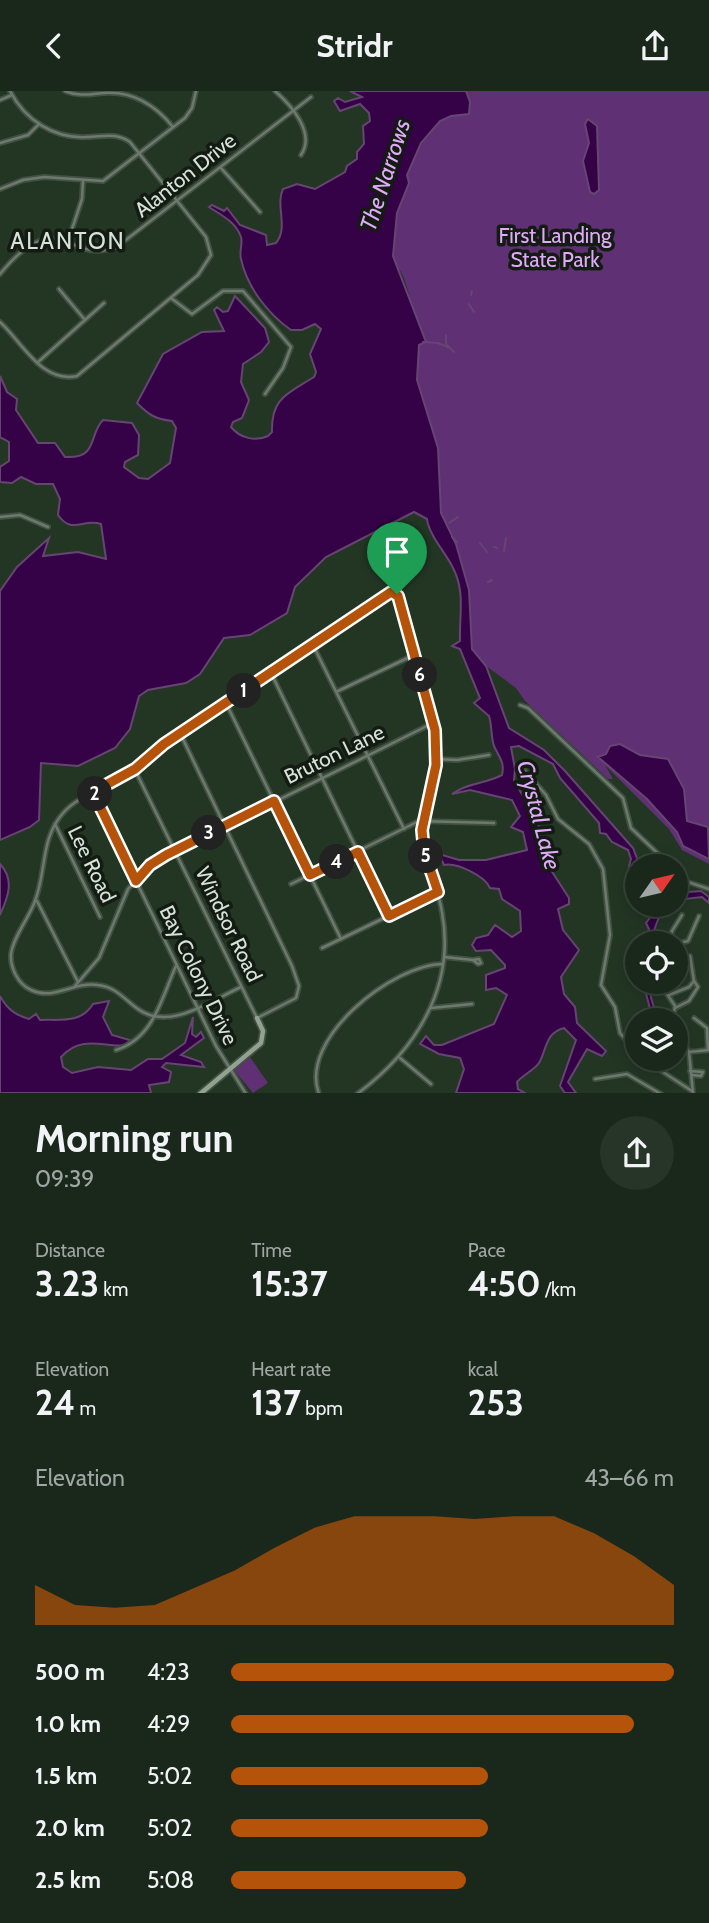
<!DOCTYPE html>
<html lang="en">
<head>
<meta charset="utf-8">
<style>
  body { margin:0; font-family:Cabin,sans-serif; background:#273428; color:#f1f3f6; height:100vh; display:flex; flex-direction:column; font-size:26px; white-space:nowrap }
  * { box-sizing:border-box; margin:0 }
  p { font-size:23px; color:#9fa6a3 }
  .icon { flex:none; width:38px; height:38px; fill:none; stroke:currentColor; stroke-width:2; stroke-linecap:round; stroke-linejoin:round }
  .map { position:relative; height:1002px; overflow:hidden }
  .side { display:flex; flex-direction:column; background:#1a281b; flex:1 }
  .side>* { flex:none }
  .needle { width:46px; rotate:56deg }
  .tools { position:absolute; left:625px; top:763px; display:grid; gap:14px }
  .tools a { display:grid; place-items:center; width:63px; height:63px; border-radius:50%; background:#1a281b; box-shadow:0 4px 18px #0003,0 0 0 2px #38443a; font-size:35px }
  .pin { position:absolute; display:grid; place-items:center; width:60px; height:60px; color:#fff; margin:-72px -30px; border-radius:50% 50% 50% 0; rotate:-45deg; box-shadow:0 0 7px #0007 }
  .pin .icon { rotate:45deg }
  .km { position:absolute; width:35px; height:35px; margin:-18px; border-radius:50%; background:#222; color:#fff; font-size:19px; line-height:35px; text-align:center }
  .round { display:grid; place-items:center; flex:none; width:74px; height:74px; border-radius:37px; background:#273428 }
  .headline { display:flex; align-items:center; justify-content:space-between; height:119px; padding:0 35px }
  h1 { font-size:38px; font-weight:800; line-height:52px }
  .metrics { display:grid; grid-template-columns:repeat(3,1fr); gap:10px; height:119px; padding:7px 35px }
  .metrics div { display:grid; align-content:center }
  .metrics b { font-size:35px; font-weight:800 }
  .metrics small { font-size:19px; font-weight:400 }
  .metrics p { font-size:19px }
  .chart { height:196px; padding:14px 35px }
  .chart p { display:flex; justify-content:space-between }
  .chart svg { width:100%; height:126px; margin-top:7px; fill:#b45309; opacity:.7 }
  ul { padding:0 35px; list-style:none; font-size:23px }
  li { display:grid; grid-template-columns:112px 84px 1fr; align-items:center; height:52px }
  li i { height:18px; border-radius:9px; background:#b45309 }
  header { display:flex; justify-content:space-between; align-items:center; height:91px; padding:0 35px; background:#1a281b; font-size:32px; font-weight:800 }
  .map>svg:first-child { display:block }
  .green { fill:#5f3073 }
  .water { fill:#350147; stroke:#664572; stroke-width:2 }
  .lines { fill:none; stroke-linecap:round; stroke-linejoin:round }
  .stream { stroke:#664572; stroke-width:2 }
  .street-casing { stroke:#405241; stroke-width:6 }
  .secondary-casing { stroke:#405241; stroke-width:8 }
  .street { stroke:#6f786f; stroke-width:2.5 }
  .secondary { stroke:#92a192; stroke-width:4.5 }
  .route-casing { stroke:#fff; stroke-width:14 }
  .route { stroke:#b45309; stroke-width:9 }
  .labels { text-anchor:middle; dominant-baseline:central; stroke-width:7; stroke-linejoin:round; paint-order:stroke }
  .street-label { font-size:21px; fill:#d7e3d8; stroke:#131b13 }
  .park-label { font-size:21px; fill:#dfaaf8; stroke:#131b13 }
  .water-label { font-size:23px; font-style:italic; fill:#dfaaf8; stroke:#131b13 }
  .neighbourhood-label { font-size:23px; letter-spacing:2px; fill:#d7e3d8; stroke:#131b13 }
</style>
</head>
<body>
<header><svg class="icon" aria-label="back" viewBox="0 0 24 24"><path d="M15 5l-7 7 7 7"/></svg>Stridr<svg class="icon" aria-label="share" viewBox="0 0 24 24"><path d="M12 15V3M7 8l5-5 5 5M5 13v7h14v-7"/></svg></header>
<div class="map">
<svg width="709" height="1003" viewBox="0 0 709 1003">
  <rect width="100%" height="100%" fill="#233624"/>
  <g class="green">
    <path d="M466 0H709V773L682 759 669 738 605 674 613 688H608L525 610 516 597 486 575 472 558 469 499 456 453 441 422 438 357 417 289 419 254 426 251C417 237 410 203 403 185 400 178 394 173 393 166 386 134 413 53 438 32 447 24 458 24 469 23L470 11Z"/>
    <path d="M250 966 268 992 253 1002 233 978Z"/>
  </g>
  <g class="water">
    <path d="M350 0H466L470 11 469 23 451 25 440 30 421 52 407 84 409 92 397 122 393 165 426 251 419 254 417 289 438 357 441 422 456 453 469 499 472 558 486 575 509 637 544 659 565 680 633 757 640 775H637V790L632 783 635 777 629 775 631 768 628 759 612 751 606 743 600 742 599 732 560 687 553 673 519 655 511 656 515 678 514 689 538 732 544 760 552 762 547 773 569 807V813L558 818 563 839 579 859 561 886 564 903 575 916 577 932 606 960 602 965 587 958 568 991 576 1002H565L560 995 576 949 564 937C545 942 547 958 539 972 534 979 523 984 517 991L518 998 525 1002H456L464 978 460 967 439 963 420 953 426 945 434 954H442L494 933 507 904 496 897 486 899V884L505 877V874L491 859 476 860 472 854 476 847 488 844 495 834 512 846 521 840 520 820 502 808 499 798 490 797C485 785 456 771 444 774L439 763 459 769H486L527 759 523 741 511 736 520 725 512 709 470 699 452 703C466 692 485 693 502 684 505 671 499 666 494 655 491 647 492 634 489 625L474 612 480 607 460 558 452 555 460 550C459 524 466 500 452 475 445 461 429 444 427 428L414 421 326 466 295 496 287 522 250 544 224 547 200 583 186 592 148 599 139 605 130 638 115 657 78 675 41 672 39 729 30 736 0 749V500L17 476 49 447 43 465 78 461 106 468 101 433C83 427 72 444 58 424L60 408 53 393H36L21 386 12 392 0 391V376L9 370V351L0 346V285L7 301 17 308 16 319 38 352H55L65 366C99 368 88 344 103 329L132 332 139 344 138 364 125 371 124 376 139 387 148 388 170 372 176 337 172 330C155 328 149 324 137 312L163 263 202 241 224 240 214 219 217 216 223 221 228 220 235 205 265 237 269 251 261 261 243 273 241 291 249 309 242 327 233 331 231 336C240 347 255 351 268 345L272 341C271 307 287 303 314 286L316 281 310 263 321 238 315 233 302 239H291C268 223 247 196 241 168 239 160 243 152 241 146 236 131 221 124 209 116L212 114 224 120 227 117 240 134 266 144 267 154 276 152C289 136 275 115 283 98L297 93 315 98 345 81 347 75 357 68V61L364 53 363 35 370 30 369 22 360 13 340 20 334 10 338 7 345 11 362 6Z"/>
    <path d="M588 28 597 35 599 99 594 103 590 101 583 70 589 52 585 33Z"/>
    <path d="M620 653 640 664 668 668 684 698 687 730 708 736 709 768 683 755 677 741 647 708 598 666 606 663 610 655Z"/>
    <path d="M0 773C15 789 8 806 0 824Z"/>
    <path d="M701 800 709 806V812L702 806 676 809V802Z"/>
    <path d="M651 814H660L661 821 649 852H642L649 838 646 832 655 820Z"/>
    <path d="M643 891H650L651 907 658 929H653Z"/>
    <path d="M0 905C7 918 15 924 29 928L36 923 40 929C60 928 81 933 93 913L109 910 103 926 112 944 133 950C116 964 86 938 61 966L63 976 72 982 98 976 131 979 148 968H162L185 952 193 926 192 943 196 946 201 941 204 947 181 964 201 971 204 976 166 972 162 976 171 981 169 991 149 994 151 1002H0Z"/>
  </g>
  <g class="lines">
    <g class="stream">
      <path d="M471 204 472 200"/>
      <path d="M469 213 474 221"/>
      <path d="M446 244V253L454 261"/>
      <path d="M423 251 438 252 450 257"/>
      <path d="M449 432 458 426"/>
      <path d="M452 446 457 451"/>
      <path d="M480 452 487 461"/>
      <path d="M494 456 497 457"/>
      <path d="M504 460 506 447"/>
      <path d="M488 491 492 489"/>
    </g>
    <g class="street-casing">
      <g id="street">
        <path d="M65 0C79 6 90 3 104 2 133 0 156 15 173 36"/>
        <path d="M275 0C291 14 316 42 301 64"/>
        <path d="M0 9 12 4"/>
        <path d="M0 52 28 44 39 33"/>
        <path d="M221 77 260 121"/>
        <path d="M0 98 23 89 44 86 103 90 185 27 192 17 196 0"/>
        <path d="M68 150 82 108 83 90"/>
        <path d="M0 183C60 110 68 177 118 155L311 6"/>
        <path d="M59 198 85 229"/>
        <path d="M171 207 192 223 223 200H243L291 256 283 277 265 303"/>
        <path d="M0 231C22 251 42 293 77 285L198 184 211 164 206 146 130 51C115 41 103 46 87 46 54 48 25 29 10 0"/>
        <path d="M37 272 104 212"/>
        <path d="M0 426 20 424 48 436"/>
        <path d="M313 554 404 738"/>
        <path d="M271 582 389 825"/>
        <path d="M338 600 414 564"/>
        <path d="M226 612 341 848"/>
        <path d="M520 614 528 617 623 707 631 737 671 775"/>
        <path d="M436 668 457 669 489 664"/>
        <path d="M135 679 257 927 296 907 299 895 292 875 180 642"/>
        <path d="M525 680 546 704 558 728 589 753 603 778 610 844 601 894 615 916 620 942 637 962"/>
        <path d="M93 701 216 955 246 1003"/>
        <path d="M55 733 100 826"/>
        <path d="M676 780 688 791 709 798"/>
        <path d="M291 793 419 730 494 732"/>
        <path d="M37 810 78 891"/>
        <path d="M670 852 672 840 682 824"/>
        <path d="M676 853 688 850 699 825"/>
        <path d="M322 857 438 801"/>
        <path d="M444 866 473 869"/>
        <path d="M473 869 479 868 481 872 478 873Z"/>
        <path d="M659 891 675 915 673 929"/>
        <path d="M75 895 99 867 128 798 154 771 433 632"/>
        <path d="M241 896C212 909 169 941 138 918 124 908 116 896 98 894 74 890 54 910 31 899 18 893 10 877 11 863 13 846 29 827 35 810 47 779 40 747 64 721 79 705 100 699 118 688 136 678 149 665 164 652L382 506 394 501 398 505C411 551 437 619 436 665 436 692 421 717 423 744 424 771 438 795 442 821 456 897 415 960 357 1003"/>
        <path d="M669 904 689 896 694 890"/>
        <path d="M431 917 472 913"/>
        <path d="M675 917 689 910 698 896 694 890 690 865"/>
        <path d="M694 927 707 937 708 959"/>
        <path d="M676 935 689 961 693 1002"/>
        <path d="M116 959C154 947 161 908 176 875"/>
        <path d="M689 961 709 959"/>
        <path d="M400 967 431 993"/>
        <path d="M643 968 692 1000"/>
        <path d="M690 980 703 981 701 985 692 984"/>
        <path d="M595 988 627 983 661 1003"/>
        <path d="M319 1003C298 947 394 873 443 873"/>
      </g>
    </g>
    <g class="secondary-casing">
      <path id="secondary" d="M200 1003 261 952 263 940 257 927"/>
    </g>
    <use href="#street" class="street"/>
    <use href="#secondary" class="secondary"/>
  </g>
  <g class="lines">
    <g class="route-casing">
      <path id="route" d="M391 501 398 505 435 639 436 674 422 739 424 760 438 801 389 825 358 761 310 784 274 710 166 764 150 774 136 790 93 701 135 678 164 653Z"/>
    </g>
    <use href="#route" class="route"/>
  </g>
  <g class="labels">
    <g class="street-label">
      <text transform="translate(185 84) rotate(-38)">Alanton Drive</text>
      <text transform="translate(334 663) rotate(-26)">Bruton Lane</text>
      <text transform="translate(92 773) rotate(64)">Lee Road</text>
      <text transform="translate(229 833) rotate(64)">Windsor Road</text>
      <text transform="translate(199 884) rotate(64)">Bay Colony Drive</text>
    </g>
    <g class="park-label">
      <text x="555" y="144">First Landing<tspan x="555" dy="24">State Park</tspan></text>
    </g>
    <g class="water-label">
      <text transform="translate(385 84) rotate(-72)">The Narrows</text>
      <text transform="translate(539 724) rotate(75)">Crystal Lake</text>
    </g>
    <g class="neighbourhood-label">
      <text x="68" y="150">ALANTON</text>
    </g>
  </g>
</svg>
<div class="tools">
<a><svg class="needle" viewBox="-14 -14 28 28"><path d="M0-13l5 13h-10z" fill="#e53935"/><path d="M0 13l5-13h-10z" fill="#9fa6a3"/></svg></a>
<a><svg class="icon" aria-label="locate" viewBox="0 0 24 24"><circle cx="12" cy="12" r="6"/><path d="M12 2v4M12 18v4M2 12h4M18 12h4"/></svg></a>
<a><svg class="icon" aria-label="layers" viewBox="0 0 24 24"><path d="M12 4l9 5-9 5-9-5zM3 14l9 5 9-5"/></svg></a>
</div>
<div class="pin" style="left:397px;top:503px;background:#1e9e55"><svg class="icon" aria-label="arrive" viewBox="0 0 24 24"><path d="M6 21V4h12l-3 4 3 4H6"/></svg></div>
<b class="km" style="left:244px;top:600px">1</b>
<b class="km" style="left:95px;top:703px">2</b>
<b class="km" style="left:209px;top:742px">3</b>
<b class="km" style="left:337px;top:771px">4</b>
<b class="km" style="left:426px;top:765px">5</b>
<b class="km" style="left:420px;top:584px">6</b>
</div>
<section class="side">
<div class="headline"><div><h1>Morning run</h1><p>09:39</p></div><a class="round"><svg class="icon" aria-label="share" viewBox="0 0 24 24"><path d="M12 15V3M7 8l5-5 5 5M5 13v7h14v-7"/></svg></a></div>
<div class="metrics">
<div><p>Distance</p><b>3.23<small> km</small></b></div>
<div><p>Time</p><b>15:37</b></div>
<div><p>Pace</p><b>4:50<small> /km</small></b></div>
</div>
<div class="metrics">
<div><p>Elevation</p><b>24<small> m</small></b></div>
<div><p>Heart rate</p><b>137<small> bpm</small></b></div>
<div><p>kcal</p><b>253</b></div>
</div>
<div class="chart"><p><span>Elevation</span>43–66 m</p>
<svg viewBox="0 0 160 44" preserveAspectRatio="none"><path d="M0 44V30L10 37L20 38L30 37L40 31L50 25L60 17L70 10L80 6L90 6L100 6L110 7L120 6L130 6L140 12L150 20L160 30V44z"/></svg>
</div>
<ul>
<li><b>500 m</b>4:23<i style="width:100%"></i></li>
<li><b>1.0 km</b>4:29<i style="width:91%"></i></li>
<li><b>1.5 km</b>5:02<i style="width:58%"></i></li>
<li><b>2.0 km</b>5:02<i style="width:58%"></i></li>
<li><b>2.5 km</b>5:08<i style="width:53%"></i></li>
</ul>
</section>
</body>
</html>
